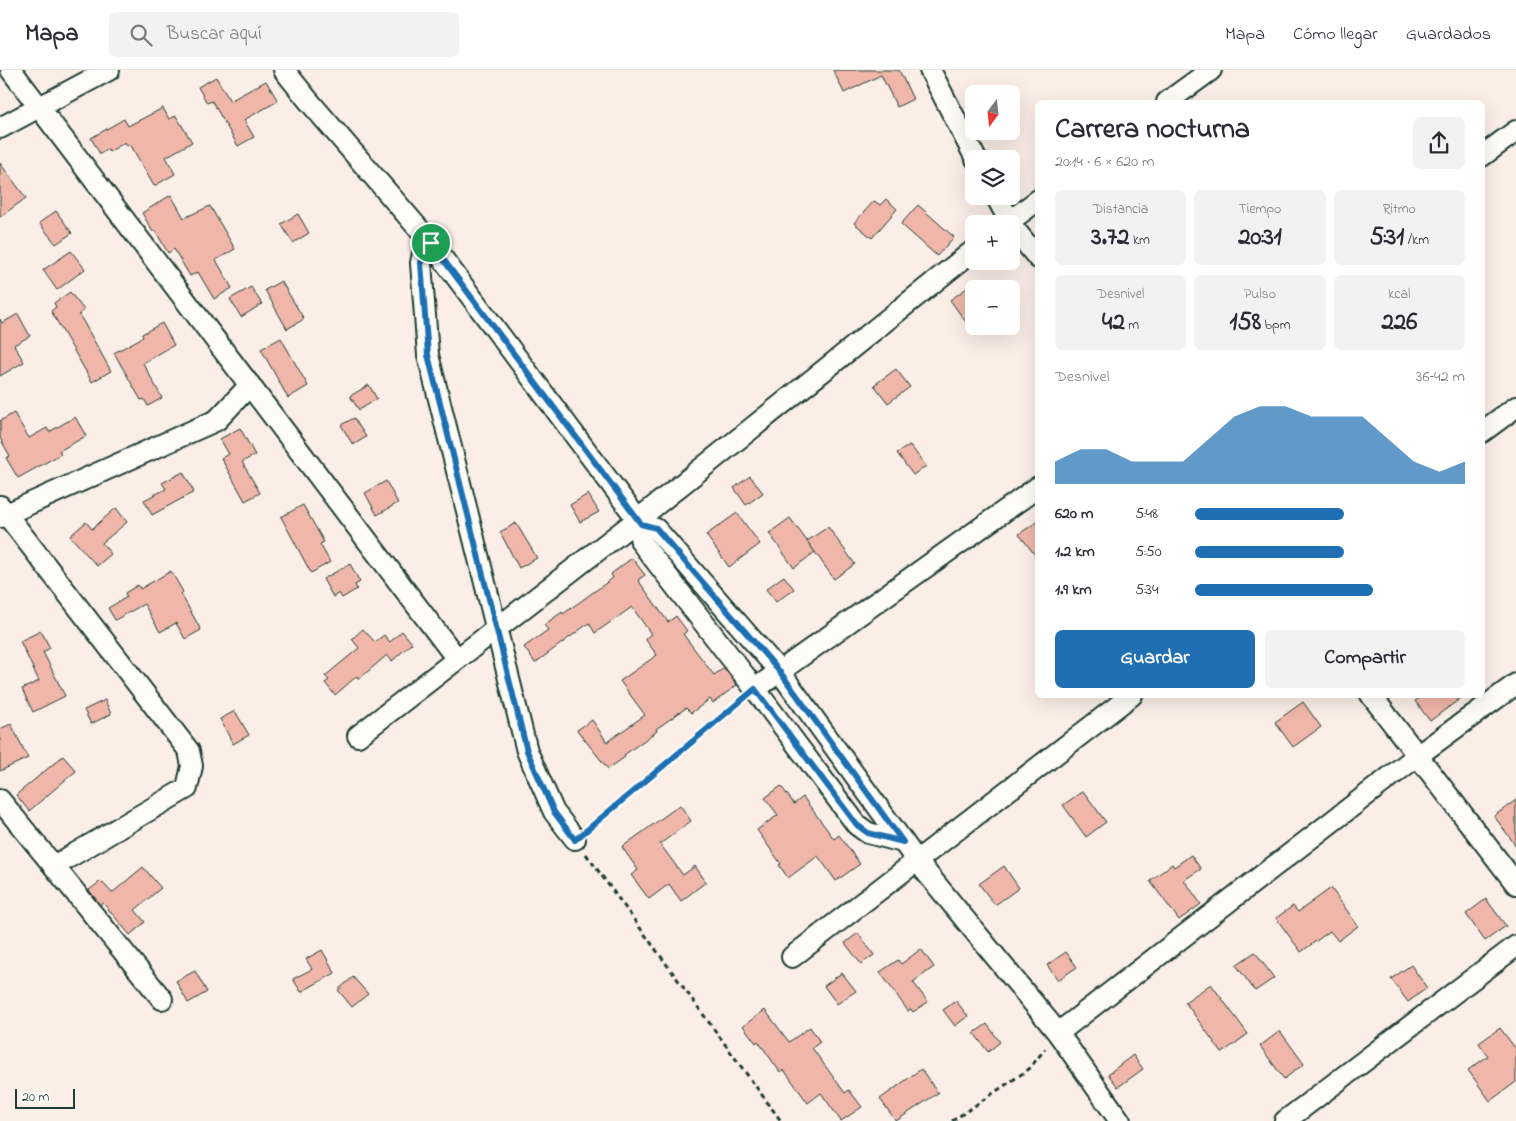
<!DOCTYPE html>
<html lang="es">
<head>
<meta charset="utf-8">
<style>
  body { margin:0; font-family:"Indie Flower",sans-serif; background:#f2f2f3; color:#2b2b33; height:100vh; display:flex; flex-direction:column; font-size:19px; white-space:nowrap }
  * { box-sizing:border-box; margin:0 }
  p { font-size:16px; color:#7c7c81 }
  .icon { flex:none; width:28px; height:28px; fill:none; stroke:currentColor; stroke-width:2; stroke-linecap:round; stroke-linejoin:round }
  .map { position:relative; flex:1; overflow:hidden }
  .drawer { position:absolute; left:1035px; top:30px; width:450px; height:598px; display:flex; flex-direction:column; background:#fff; border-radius:8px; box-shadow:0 5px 20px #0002 }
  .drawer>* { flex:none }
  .needle { width:32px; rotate:195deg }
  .tools { position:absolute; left:965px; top:15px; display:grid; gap:10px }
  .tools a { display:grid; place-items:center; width:55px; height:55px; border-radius:8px; background:#fff; box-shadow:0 5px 20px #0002; font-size:25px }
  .scale { position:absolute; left:15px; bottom:12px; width:60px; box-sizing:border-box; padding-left:5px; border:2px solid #1f3d34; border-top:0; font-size:14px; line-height:18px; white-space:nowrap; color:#1f3d34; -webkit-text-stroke:4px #fdfcf7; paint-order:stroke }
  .pin { position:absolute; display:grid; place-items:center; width:42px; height:42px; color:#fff; margin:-21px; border:2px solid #fff; border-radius:50%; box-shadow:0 1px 5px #0007 }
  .round { display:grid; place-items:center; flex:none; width:52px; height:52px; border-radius:8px; background:#f2f2f3 }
  .summary { display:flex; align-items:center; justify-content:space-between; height:85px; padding:0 20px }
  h1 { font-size:28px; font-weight:800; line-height:38px }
  .stats { display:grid; grid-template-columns:repeat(3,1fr); gap:8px; height:85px; padding:5px 20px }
  .stats div { display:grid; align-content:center; border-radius:8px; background:#f2f2f3; text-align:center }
  .stats b { font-size:25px; font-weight:800 }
  .stats small { font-size:14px; font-weight:400 }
  .stats p { font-size:14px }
  .chart { height:140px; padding:10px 20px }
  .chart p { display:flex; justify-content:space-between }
  .chart svg { width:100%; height:90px; margin-top:5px; fill:#1f6fb2; opacity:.7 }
  .action { display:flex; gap:10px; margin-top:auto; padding:10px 20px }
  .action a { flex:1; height:58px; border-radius:8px; background:#1f6fb2; color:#fff; font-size:20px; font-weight:800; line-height:58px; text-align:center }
  .action a+a { background:#f2f2f3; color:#2b2b33 }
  ul { padding:0 20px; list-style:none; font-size:16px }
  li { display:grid; grid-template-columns:80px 60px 1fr; align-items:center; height:38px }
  li i { height:12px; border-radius:6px; background:#1f6fb2 }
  header { display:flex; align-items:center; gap:30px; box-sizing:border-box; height:70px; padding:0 25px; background:#fff; border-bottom:1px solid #e1e1e2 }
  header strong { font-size:24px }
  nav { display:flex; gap:28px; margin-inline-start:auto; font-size:18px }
  .search { width:350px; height:45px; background:#f2f2f3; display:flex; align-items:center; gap:12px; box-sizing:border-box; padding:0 18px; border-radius:8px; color:#7c7c81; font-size:19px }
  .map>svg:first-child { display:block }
  .building { fill:#f0b6a9; stroke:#1f3d34 }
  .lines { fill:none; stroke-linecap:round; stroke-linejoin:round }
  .minor-casing { stroke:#1f3d34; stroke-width:24 }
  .path { stroke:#1f3d34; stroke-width:3; stroke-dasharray:5 4; stroke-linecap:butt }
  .minor { stroke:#fdfcf7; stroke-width:20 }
  .route-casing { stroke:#fff; stroke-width:10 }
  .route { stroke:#1f6fb2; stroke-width:6 }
</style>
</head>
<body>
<header>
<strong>Mapa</strong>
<div class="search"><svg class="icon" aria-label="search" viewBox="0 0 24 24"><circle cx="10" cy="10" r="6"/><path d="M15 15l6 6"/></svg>Buscar aquí</div>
<nav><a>Mapa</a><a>Cómo llegar</a><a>Guardados</a></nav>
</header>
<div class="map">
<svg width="1516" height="1051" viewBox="0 0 1516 1051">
  <rect width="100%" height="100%" fill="#faeee7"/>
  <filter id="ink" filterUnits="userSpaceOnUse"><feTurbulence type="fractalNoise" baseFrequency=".02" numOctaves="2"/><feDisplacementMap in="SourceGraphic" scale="10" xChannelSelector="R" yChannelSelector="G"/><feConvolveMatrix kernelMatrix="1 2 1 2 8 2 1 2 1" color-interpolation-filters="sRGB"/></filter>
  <g filter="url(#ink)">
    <g class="building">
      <path d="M833 0H899L913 29 897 37 881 5 844 23Z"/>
      <path d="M216 7 230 31 266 11 278 31 244 50 254 67 238 76 212 31 207 33 198 17Z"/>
      <path d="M163 38 169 49 176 46 192 72 166 87 175 104 154 116 130 74 127 76 125 72 109 82 108 79 100 84 91 68 124 49 128 56Z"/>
      <path d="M0 93 26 128 0 147Z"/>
      <path d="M171 125 184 148 210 136 235 179 216 190 232 218 214 229 198 202 190 206 174 179 168 183 155 160 153 162 142 143Z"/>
      <path d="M886 129 897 139 872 168 854 153 874 131 880 135Z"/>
      <path d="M918 135 954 167 937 186 901 154Z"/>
      <path d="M56 141 72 163 56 174 39 153Z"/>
      <path d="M298 144 309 163 293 173 281 154Z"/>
      <path d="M71 181 85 199 57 220 43 200Z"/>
      <path d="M281 211 304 249 287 259 265 220Z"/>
      <path d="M974 213V263L950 230Z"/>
      <path d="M251 217 262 234 241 247 230 229Z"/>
      <path d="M70 222 84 240 79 244 111 301 92 312 51 241 56 237 54 233Z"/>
      <path d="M18 244 30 266 14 275 24 292 0 306V249L2 253Z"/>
      <path d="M162 253 174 275 143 293 162 328 148 336 144 329 141 330 114 283 143 267 142 264Z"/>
      <path d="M281 268 308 316 288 328 261 279Z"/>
      <path d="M896 299 910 317 888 333 874 315Z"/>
      <path d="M369 315 377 329 359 340 350 326Z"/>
      <path d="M14 343 29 368 47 358 49 362 75 347 86 366 59 381 61 384 18 408 6 388 10 386 0 368V351Z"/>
      <path d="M354 348 366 367 353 375 341 355Z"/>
      <path d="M240 358 255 385 242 392 260 423 245 431 221 388 229 384 220 369Z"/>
      <path d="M910 375 926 396 913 405 897 383Z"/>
      <path d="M183 402 194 422 152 445 144 430 166 419 162 413Z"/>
      <path d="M750 406 763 423 746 435 734 418Z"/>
      <path d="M386 411 398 433 377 445 365 423Z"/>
      <path d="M588 424 599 442 580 452 570 435Z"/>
      <path d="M303 435 324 472 320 474 330 492 311 503 281 447Z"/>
      <path d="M116 438 127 452 102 473 111 484 97 496 70 466 86 452 92 459Z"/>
      <path d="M737 443 760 474 729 497 706 465Z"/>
      <path d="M790 448 815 482 794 498 769 463Z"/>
      <path d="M1038 451V489L1019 464Z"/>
      <path d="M516 453 537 488 519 498 500 462Z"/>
      <path d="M828 457 855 494 834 509 807 471Z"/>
      <path d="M632 488 645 505 638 510 668 552 676 546 687 561 683 564 714 605 724 598 737 615 713 633 710 629 691 643 686 638 656 659 657 661 624 685 625 687 608 699 577 660 592 650 607 672 645 645 620 611 657 585 645 569 651 564 632 537 595 563 589 553 535 593 524 577 548 560 544 555 562 542 563 544 613 508 611 504Z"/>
      <path d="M350 494 360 512 355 515 357 519 342 528 339 523 333 527 323 509Z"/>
      <path d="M171 501 183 522 181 524 201 560 185 569 176 553 160 562 144 534 115 550 108 538 127 527 125 523 138 515 140 519Z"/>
      <path d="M784 506 794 519 776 532 766 519Z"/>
      <path d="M363 559 375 572 384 565 390 572 402 561 412 573 392 591 387 585 359 609 357 606 335 625 325 613 329 610 325 606 359 578 352 569Z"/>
      <path d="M41 561 50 578 43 582 65 626 33 642 22 619 39 611 20 571Z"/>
      <path d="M1424 625H1465L1430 651 1415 631Z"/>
      <path d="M105 630 111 644 91 654 84 640Z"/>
      <path d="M1303 632 1321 657 1293 677 1275 652Z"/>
      <path d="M235 641 249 665 233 674 220 649Z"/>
      <path d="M11 654 28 688 0 701V659Z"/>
      <path d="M63 686 76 701 29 741 16 725Z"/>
      <path d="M781 716 794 734 803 727 834 769 839 765 860 794 836 811 818 786 788 808 779 795 781 794 757 760 778 745 765 728Z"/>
      <path d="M1083 721 1106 752 1086 767 1063 735Z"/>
      <path d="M1516 730V776L1494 746Z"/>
      <path d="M680 735 691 751 660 774 683 805 695 796 706 812 681 831 669 814 649 829 631 805 638 800 622 777Z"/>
      <path d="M1191 785 1201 799 1184 810 1201 834 1179 850 1150 811 1172 794 1174 797Z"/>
      <path d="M1004 796 1019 818 995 835 979 814Z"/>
      <path d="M143 797 161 818 135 840 145 852 130 865 103 833 100 835 89 820 101 811 112 823Z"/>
      <path d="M1331 818 1358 856 1338 871 1330 861 1301 882 1276 848 1293 836 1298 842Z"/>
      <path d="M1486 829 1506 856 1485 871 1466 844Z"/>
      <path d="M858 863 874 885 861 894 845 873Z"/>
      <path d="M921 879 934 897 913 912 928 932 913 942 911 939 908 941 880 902 898 890 901 894Z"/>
      <path d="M322 880 335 903 301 922 293 909 312 899 306 889Z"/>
      <path d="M1066 882 1077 897 1058 910 1047 895Z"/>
      <path d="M1255 882 1274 908 1255 921 1236 895Z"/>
      <path d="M1411 895 1427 918 1408 932 1391 909Z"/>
      <path d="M195 901 207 922 188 933 176 911Z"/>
      <path d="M842 903 856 921 837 934 824 916Z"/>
      <path d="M353 907 368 924 352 937 338 920Z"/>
      <path d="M1211 914 1248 964 1222 983 1185 932Z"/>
      <path d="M956 931 968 946 955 956 943 940Z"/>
      <path d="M765 940 789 972 810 957 820 972 812 978 845 1023 849 1020 862 1037 841 1051 821 1023 808 1033 784 1000 780 1002 758 971 756 973 743 956Z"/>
      <path d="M987 954 1000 972 988 982 974 963Z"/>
      <path d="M1500 958 1516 979V1012L1490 1031 1468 1000 1488 986 1479 973Z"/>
      <path d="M1280 961 1304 994 1284 1009 1260 976Z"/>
      <path d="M1133 985 1143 999 1118 1017 1108 1004Z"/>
      <path d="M921 999 938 1023 896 1051 880 1029Z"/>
    </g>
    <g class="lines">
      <g class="minor-casing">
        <g id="minor">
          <path d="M11 0 457 589"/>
          <path d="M284 0 308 30 431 173 641 454 639 460 641 472 755 619 857 755 868 763 903 772"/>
          <path d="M930 0 976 89"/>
          <path d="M1167 32 1211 0"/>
          <path d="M0 58 109 0"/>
          <path d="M1482 86 1516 61"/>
          <path d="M996 126 1011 154"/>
          <path d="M1006 154 1038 130"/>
          <path d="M1011 155 1038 188"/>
          <path d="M431 173 423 183 421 193 428 285 527 681 554 742 575 769"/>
          <path d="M1482 362 1516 337"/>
          <path d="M0 436 189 681 192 696 187 718 54 796"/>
          <path d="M0 447 217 350 250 315"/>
          <path d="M641 454 656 459 780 602 917 791 1058 963 1120 1051"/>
          <path d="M755 619 1038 417"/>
          <path d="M1371 625 1516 814"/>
          <path d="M358 666 646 443 974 180"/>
          <path d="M0 730 162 929"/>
          <path d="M792 887 1132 625"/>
          <path d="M1058 963 1417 686 1516 614"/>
          <path d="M1285 1051 1516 876"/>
        </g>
      </g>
      <g class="path">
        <path d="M590 757 741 631"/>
        <path d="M586 784 781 1051"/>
        <path d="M952 1051 1029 999 1045 979"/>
      </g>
      <use href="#minor" class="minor"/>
    </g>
  </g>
  <g class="lines" filter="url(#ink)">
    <g class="route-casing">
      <path id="route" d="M431 173 641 454 656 458 780 602 903 772 868 763 857 755 755 619 575 770 554 742 527 681 428 285 421 193 423 183Z"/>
    </g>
    <use href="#route" class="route"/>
  </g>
</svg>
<div class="tools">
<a><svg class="needle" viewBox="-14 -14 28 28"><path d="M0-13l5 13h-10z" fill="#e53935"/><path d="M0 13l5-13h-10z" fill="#7c7c81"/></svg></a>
<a><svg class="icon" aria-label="layers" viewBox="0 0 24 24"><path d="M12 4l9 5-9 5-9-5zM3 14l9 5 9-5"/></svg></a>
<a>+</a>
<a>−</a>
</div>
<div class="scale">20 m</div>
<div class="pin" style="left:431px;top:173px;background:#1e9e55"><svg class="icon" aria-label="arrive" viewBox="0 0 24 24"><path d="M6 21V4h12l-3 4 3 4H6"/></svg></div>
<section class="drawer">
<div class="summary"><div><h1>Carrera nocturna</h1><p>20:14 · 6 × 620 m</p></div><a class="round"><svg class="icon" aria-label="share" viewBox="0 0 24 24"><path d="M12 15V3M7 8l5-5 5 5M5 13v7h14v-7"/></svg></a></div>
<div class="stats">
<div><p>Distancia</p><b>3.72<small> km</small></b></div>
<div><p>Tiempo</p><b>20:31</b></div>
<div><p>Ritmo</p><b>5:31<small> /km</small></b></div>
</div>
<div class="stats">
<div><p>Desnivel</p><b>42<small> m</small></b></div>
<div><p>Pulso</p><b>158<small> bpm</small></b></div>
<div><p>kcal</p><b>226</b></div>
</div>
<div class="chart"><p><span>Desnivel</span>36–42 m</p>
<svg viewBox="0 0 160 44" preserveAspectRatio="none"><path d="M0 44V33L10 27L20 27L30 33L40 33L50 33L60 22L70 11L80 6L90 6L100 11L110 11L120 11L130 22L140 33L150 38L160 33V44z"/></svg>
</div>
<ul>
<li><b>620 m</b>5:48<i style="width:55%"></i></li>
<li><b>1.2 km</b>5:50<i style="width:55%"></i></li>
<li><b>1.9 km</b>5:34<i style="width:66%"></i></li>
</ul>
<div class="action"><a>Guardar</a><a>Compartir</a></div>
</section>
</div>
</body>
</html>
